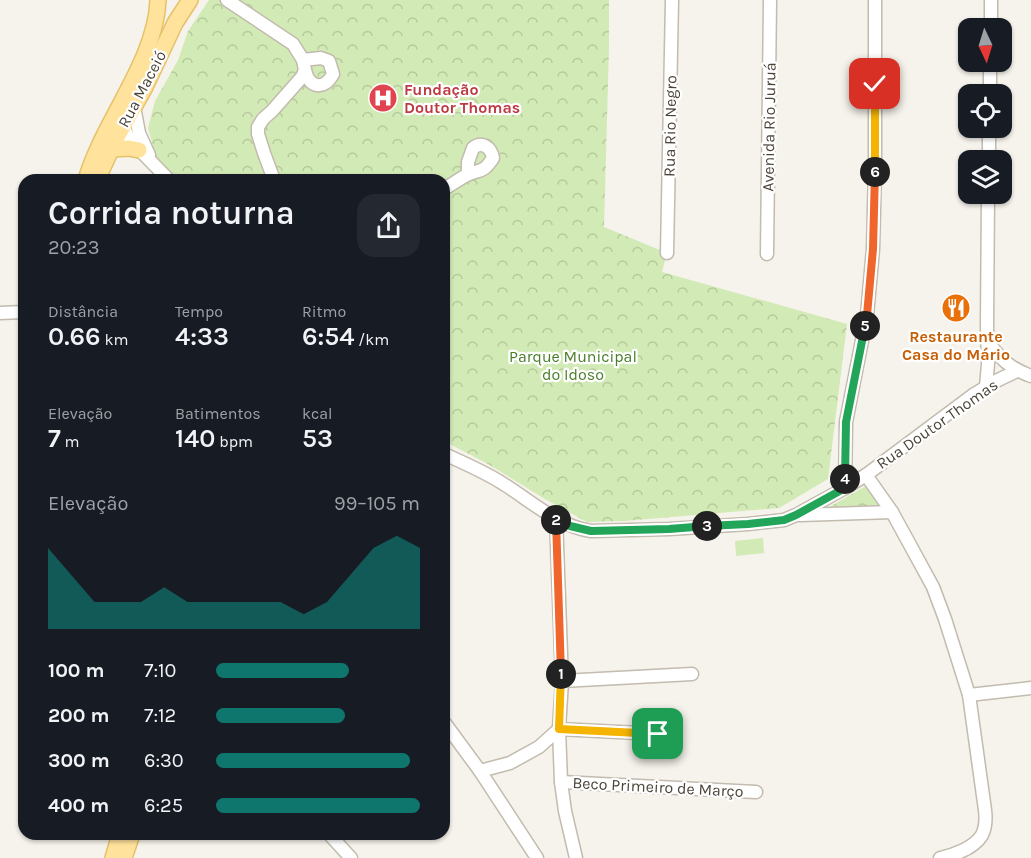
<!DOCTYPE html>
<html lang="pt">
<head>
<meta charset="utf-8">
<style>
  body { margin:0; font-family:Karla,sans-serif; background:#242831; color:#f1f3f6; height:100vh; display:flex; flex-direction:column; font-size:22px; white-space:nowrap }
  * { box-sizing:border-box; margin:0 }
  p { font-size:20px; color:#9ea1a6 }
  .icon { flex:none; width:33px; height:33px; fill:none; stroke:currentColor; stroke-width:2; stroke-linecap:round; stroke-linejoin:round }
  .map { position:relative; flex:1; overflow:hidden }
  .panel { position:absolute; left:18px; top:174px; width:432px; height:666px; display:flex; flex-direction:column; background:#171b24; border-radius:18px; box-shadow:0 2px 4px #0004 }
  .panel>* { flex:none }
  .needle { width:39px; rotate:176deg }
  .tools { position:absolute; left:958px; top:18px; display:grid; gap:12px }
  .tools a { display:grid; place-items:center; width:54px; height:54px; border-radius:12px; background:#171b24; box-shadow:0 2px 4px #0004; font-size:30px }
  .pin { position:absolute; display:grid; place-items:center; width:51px; height:51px; color:#fff; margin:-26px; border-radius:12px; box-shadow:0 3px 9px #0006 }
  .km { position:absolute; width:30px; height:30px; margin:-15px; border-radius:50%; background:#222; color:#fff; font-size:16px; line-height:30px; text-align:center }
  .round { display:grid; place-items:center; flex:none; width:63px; height:63px; border-radius:18px; background:#242831 }
  .head { display:flex; align-items:center; justify-content:space-between; height:102px; padding:0 30px }
  h1 { font-size:33px; font-weight:600; line-height:45px }
  .stats { display:grid; grid-template-columns:repeat(3,1fr); gap:9px; height:102px; padding:6px 30px }
  .stats div { display:grid; align-content:center }
  .stats b { font-size:26px; font-weight:600 }
  .stats small { font-size:16px; font-weight:400 }
  .stats p { font-size:16px }
  .chart { height:168px; padding:12px 30px }
  .chart p { display:flex; justify-content:space-between }
  .chart svg { width:100%; height:108px; margin-top:6px; fill:#0f766e; opacity:.7 }
  ul { padding:0 30px; list-style:none; font-size:20px }
  li { display:grid; grid-template-columns:96px 72px 1fr; align-items:center; height:45px }
  li i { height:15px; border-radius:8px; background:#0f766e }
  .map>svg:first-child { display:block }
  .green { fill:#d2eab5 }
  .park { fill:url(#park-crowns) }
  .lines { fill:none; stroke-linecap:round; stroke-linejoin:round }
  .minor-casing { stroke:#c2bbae; stroke-width:15 }
  .major-casing { stroke:#e6c16a; stroke-width:18 }
  .minor { stroke:#fff; stroke-width:12 }
  .major { stroke:#ffe39c; stroke-width:15 }
  .split-1-casing { stroke:#fff; stroke-width:12 }
  .split-2-casing { stroke:#fff; stroke-width:12 }
  .split-3-casing { stroke:#fff; stroke-width:12 }
  .split-4-casing { stroke:#fff; stroke-width:12 }
  .split-5-casing { stroke:#fff; stroke-width:12 }
  .split-6-casing { stroke:#fff; stroke-width:12 }
  .split-7-casing { stroke:#fff; stroke-width:12 }
  .split-1 { stroke:#f5b400; stroke-width:8 }
  .split-2 { stroke:#f0652b; stroke-width:8 }
  .split-3 { stroke:#22a559; stroke-width:8 }
  .split-4 { stroke:#22a559; stroke-width:8 }
  .split-5 { stroke:#22a559; stroke-width:8 }
  .split-6 { stroke:#f0652b; stroke-width:8 }
  .split-7 { stroke:#f5b400; stroke-width:8 }
  .labels { text-anchor:middle; dominant-baseline:central; stroke-width:4.5; stroke-linejoin:round; paint-order:stroke }
  .street-label { font-size:16px; fill:#4b4439; stroke:#fff }
  .health-label { font-size:16px; font-weight:bold; fill:#be3a42; stroke:#fff; text-anchor:start }
  .food-label { font-size:16px; font-weight:bold; fill:#c56008; stroke:#fff }
  .park-label { font-size:16px; fill:#4a7f2a; stroke:#fff }
</style>
</head>
<body>
<div class="map">
<svg width="1031" height="858" viewBox="0 0 1031 858">
  <defs>
    <pattern id="park-crowns" width="20" height="18" patternUnits="userSpaceOnUse" patternTransform="scale(1.5)"><rect width="20" height="18" fill="#d2eab5"/><path d="M2 6a3 3 0 1 1 6 0M12 15a3 3 0 1 1 6 0" fill="none" stroke="#b6ca9c"/></pattern>
  </defs>
  <rect width="100%" height="100%" fill="#f6f3ec"/>
  <path class="green" d="M763 538 764 553 736 556 735 541Z"/>
  <g class="park">
    <path d="M209 0H609V48L604 227 667 253 662 272 847 324 828 479 779 508 624 521 587 522 543 498 488 464 444 441V180H175L156 157 148 128 155 101 178 60 188 31Z"/>
    <path d="M866 486 880 508 834 511 831 506Z"/>
  </g>
  <g class="lines">
    <g class="minor-casing">
      <g id="minor">
        <path d="M227 0 293 44 303 60 305 70 302 77 272 111 263 119 258 127V134L264 153 274 180"/>
        <path d="M991 28V0"/>
        <path d="M303 60 321 58 329 61 333 74C324 91 309 88 305 70"/>
        <path d="M990 94V62"/>
        <path d="M134 107 139 133 149 155"/>
        <path d="M123 120 125 130 129 139 169 180"/>
        <path d="M989 160V128"/>
        <path d="M444 189C451 185 458 180 465 176 480 168 482 175 493 158 491 147 482 141 473 148L468 162V174"/>
        <path d="M667 253 672 0"/>
        <path d="M767 254 770 0"/>
        <path d="M0 313 24 312"/>
        <path d="M987 341C1001 359 1009 368 1031 376"/>
        <path d="M986 387 988 364 987 325 988 194"/>
        <path d="M444 454C464 463 483 471 502 483 530 500 557 526 591 531L669 529 748 524 784 520 796 515 845 488 866 475 973 395 998 380 1017 371"/>
        <path d="M866 475 892 512 909 543 933 587 945 619 969 695 985 810C986 818 986 827 982 835 974 848 954 855 940 858"/>
        <path d="M845 488 846 422 867 315 873 249 875 169V0"/>
        <path d="M800 515 892 512"/>
        <path d="M556 518 562 681 559 729 561 782 565 811 576 858"/>
        <path d="M562 681 692 674"/>
        <path d="M969 695 1031 688"/>
        <path d="M444 722 480 771 537 858"/>
        <path d="M480 771 510 763 539 747 559 729 659 734"/>
        <path d="M561 782 756 792"/>
        <path d="M329 834 351 858"/>
      </g>
    </g>
    <g class="major-casing">
      <g id="major">
        <path d="M111 149 129 148 139 150"/>
        <path d="M86 180C103 121 156 61 158 0"/>
        <path d="M97 180 116 139 145 87 175 23 190 0"/>
        <path d="M113 858 120 834"/>
        <path d="M124 858 132 834"/>
      </g>
    </g>
    <use href="#minor" class="minor"/>
    <use href="#major" class="major"/>
  </g>
  <g class="lines">
    <g class="split-1-casing">
      <path id="split-1" d="M561 674 559 729 658 734"/>
    </g>
    <g class="split-2-casing">
      <path id="split-2" d="M556 520 561 674"/>
    </g>
    <g class="split-3-casing">
      <path id="split-3" d="M556 520V518L570 526 591 531 669 529 707 526"/>
    </g>
    <g class="split-4-casing">
      <path id="split-4" d="M707 526 748 524 784 520 796 515 845 488V479"/>
    </g>
    <g class="split-5-casing">
      <path id="split-5" d="M845 479 846 422 865 326"/>
    </g>
    <g class="split-6-casing">
      <path id="split-6" d="M865 326 867 315 873 249 875 172"/>
    </g>
    <g class="split-7-casing">
      <path id="split-7" d="M875 84V172"/>
    </g>
    <use href="#split-1" class="split-1"/>
    <use href="#split-2" class="split-2"/>
    <use href="#split-3" class="split-3"/>
    <use href="#split-4" class="split-4"/>
    <use href="#split-5" class="split-5"/>
    <use href="#split-6" class="split-6"/>
    <use href="#split-7" class="split-7"/>
  </g>
  <defs>
    <g id="hospital-disc" transform="scale(1.5)"><circle r="9.5" fill="#e0444e" stroke="#fff"/><path d="M-5-5h3v3.5h4V-5h3V5h-3V1.5h-4V5h-3Z" fill="#fff"/></g>
    <g id="restaurant-disc" transform="scale(1.5)"><circle r="9.5" fill="#e8710a" stroke="#fff"/><path d="M-5-6h1v4h1v-4h1v4h1v-4h1v5L-1.5 .5V6h-2V.5L-5-1ZM5-6V6H3V1.5H1.5Q1.5-4 5-6Z" fill="#fff"/></g>
  </defs>
  <g fill-rule="evenodd">
    <use href="#hospital-disc" x="383" y="98"/>
    <use href="#restaurant-disc" x="956" y="308"/>
  </g>
  <g class="labels">
    <g class="street-label">
      <text transform="translate(142 89) rotate(-62)">Rua Maceió</text>
      <text transform="translate(670 126) rotate(-89)">Rua Rio Negro</text>
      <text transform="translate(769 127) rotate(-89)">Avenida Rio Juruá</text>
      <text transform="translate(937 424) rotate(-35)">Rua Doutor Thomas</text>
      <text transform="translate(658 787) rotate(3)">Beco Primeiro de Março</text>
    </g>
    <g class="health-label">
      <text x="404" y="89">Fundação<tspan x="404" dy="18">Doutor Thomas</tspan></text>
    </g>
    <g class="food-label">
      <text x="956" y="336">Restaurante<tspan x="956" dy="18">Casa do Mário</tspan></text>
    </g>
    <g class="park-label">
      <text x="573" y="356">Parque Municipal<tspan x="573" dy="18">do Idoso</tspan></text>
    </g>
  </g>
</svg>
<div class="tools">
<a><svg class="needle" viewBox="-14 -14 28 28"><path d="M0-13l5 13h-10z" fill="#e53935"/><path d="M0 13l5-13h-10z" fill="#9ea1a6"/></svg></a>
<a><svg class="icon" aria-label="locate" viewBox="0 0 24 24"><circle cx="12" cy="12" r="6"/><path d="M12 2v4M12 18v4M2 12h4M18 12h4"/></svg></a>
<a><svg class="icon" aria-label="layers" viewBox="0 0 24 24"><path d="M12 4l9 5-9 5-9-5zM3 14l9 5 9-5"/></svg></a>
</div>
<div class="pin" style="left:658px;top:734px;background:#1e9e55"><svg class="icon" aria-label="arrive" viewBox="0 0 24 24"><path d="M6 21V4h12l-3 4 3 4H6"/></svg></div>
<div class="pin" style="left:875px;top:84px;background:#d93025"><svg class="icon" aria-label="check" viewBox="0 0 24 24"><path d="M5 12l5 5 9-10"/></svg></div>
<b class="km" style="left:561px;top:674px">1</b>
<b class="km" style="left:556px;top:520px">2</b>
<b class="km" style="left:707px;top:526px">3</b>
<b class="km" style="left:845px;top:479px">4</b>
<b class="km" style="left:865px;top:326px">5</b>
<b class="km" style="left:875px;top:172px">6</b>
<section class="panel">
<div class="head"><div><h1>Corrida noturna</h1><p>20:23</p></div><a class="round"><svg class="icon" aria-label="share" viewBox="0 0 24 24"><path d="M12 15V3M7 8l5-5 5 5M5 13v7h14v-7"/></svg></a></div>
<div class="stats">
<div><p>Distância</p><b>0.66<small> km</small></b></div>
<div><p>Tempo</p><b>4:33</b></div>
<div><p>Ritmo</p><b>6:54<small> /km</small></b></div>
</div>
<div class="stats">
<div><p>Elevação</p><b>7<small> m</small></b></div>
<div><p>Batimentos</p><b>140<small> bpm</small></b></div>
<div><p>kcal</p><b>53</b></div>
</div>
<div class="chart"><p><span>Elevação</span>99–105 m</p>
<svg viewBox="0 0 160 44" preserveAspectRatio="none"><path d="M0 44V11L10 22L20 33L30 33L40 33L50 27L60 33L70 33L80 33L90 33L100 33L110 38L120 33L130 22L140 11L150 6L160 11V44z"/></svg>
</div>
<ul>
<li><b>100 m</b>7:10<i style="width:65%"></i></li>
<li><b>200 m</b>7:12<i style="width:63%"></i></li>
<li><b>300 m</b>6:30<i style="width:95%"></i></li>
<li><b>400 m</b>6:25<i style="width:100%"></i></li>
</ul>
</section>
</div>
</body>
</html>
